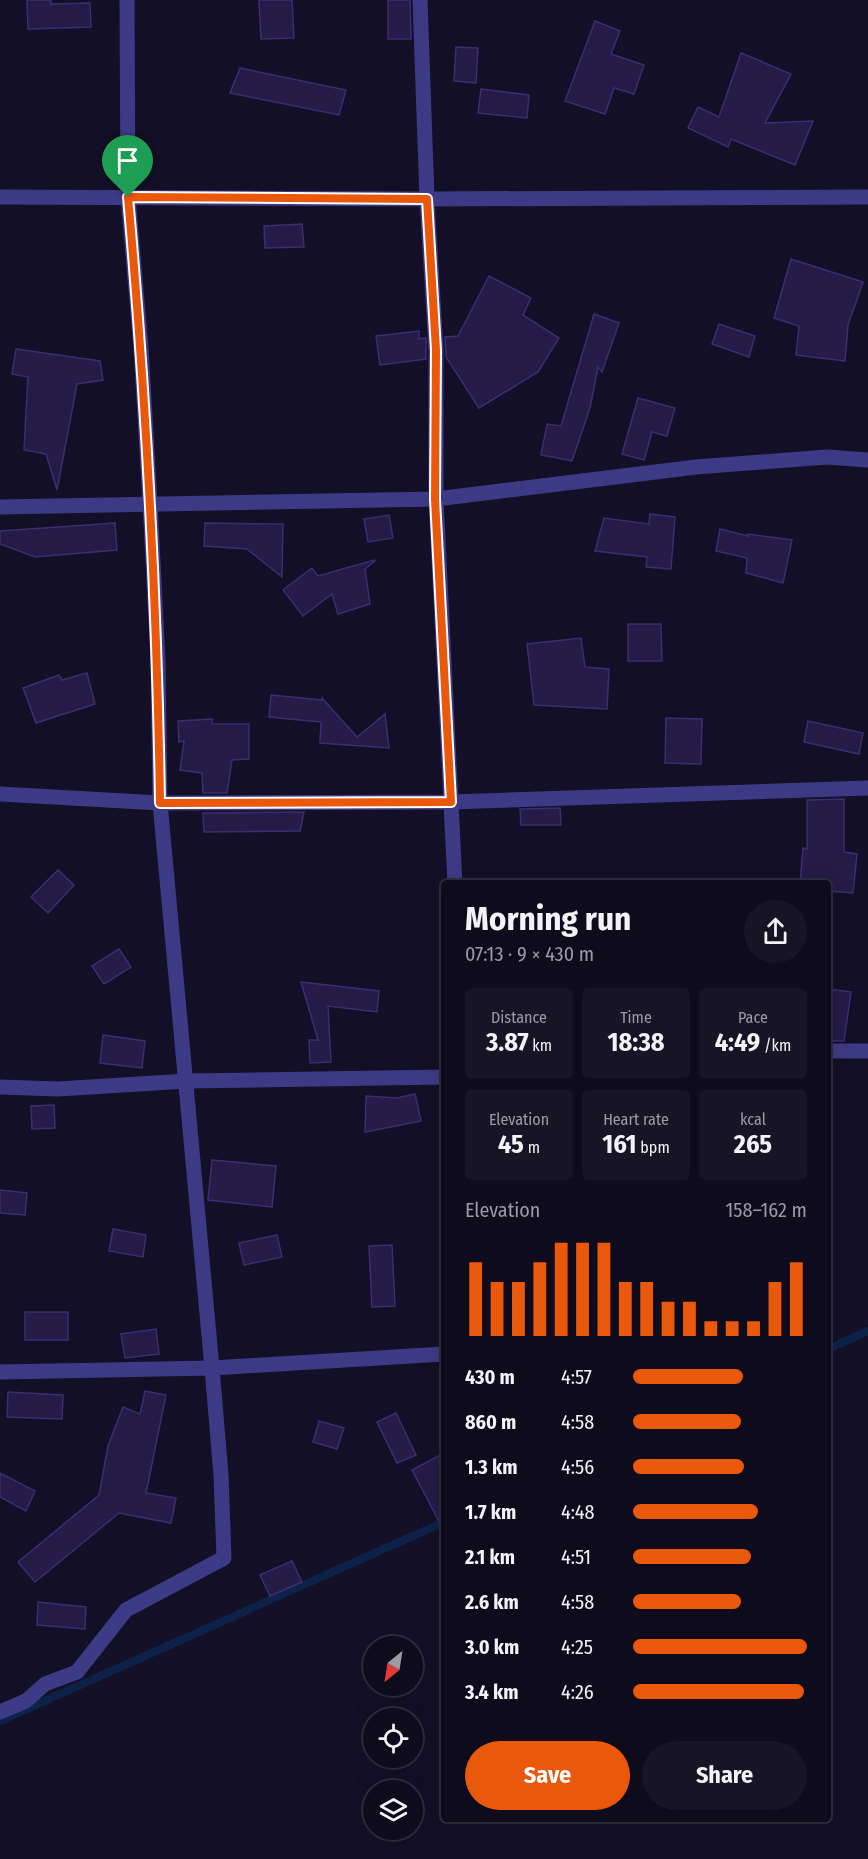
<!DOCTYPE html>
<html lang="en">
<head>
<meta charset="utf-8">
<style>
  body { margin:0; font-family:"Fira Sans Condensed",sans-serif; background:#171425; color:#f1f3f6; height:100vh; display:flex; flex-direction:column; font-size:22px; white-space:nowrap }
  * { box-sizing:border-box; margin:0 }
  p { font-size:20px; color:#9b9ba3 }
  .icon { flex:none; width:33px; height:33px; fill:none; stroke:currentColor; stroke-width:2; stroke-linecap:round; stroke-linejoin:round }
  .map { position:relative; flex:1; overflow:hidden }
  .side { position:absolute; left:441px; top:880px; width:390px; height:942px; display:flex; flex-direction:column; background:#0e0b1c; border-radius:6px; box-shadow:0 6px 24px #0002,0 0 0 2px #2e2b3b }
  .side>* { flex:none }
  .needle { width:39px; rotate:210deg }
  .fabs { position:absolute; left:363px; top:1636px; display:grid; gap:12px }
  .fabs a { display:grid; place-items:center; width:60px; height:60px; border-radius:50%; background:#0e0b1c; box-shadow:0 6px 24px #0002,0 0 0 2px #2e2b3b; font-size:30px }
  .pin { position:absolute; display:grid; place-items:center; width:51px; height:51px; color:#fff; margin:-62px -26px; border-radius:50% 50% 50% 0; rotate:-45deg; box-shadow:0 0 6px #0007 }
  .pin .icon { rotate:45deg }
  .round { display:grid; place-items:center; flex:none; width:63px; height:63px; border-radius:32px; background:#171425 }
  .summary { display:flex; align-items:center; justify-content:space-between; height:102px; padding:0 24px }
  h1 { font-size:33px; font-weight:700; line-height:45px }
  .figures { display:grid; grid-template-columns:repeat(3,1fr); gap:9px; height:102px; padding:6px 24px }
  .figures div { display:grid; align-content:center; border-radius:6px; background:#171425; text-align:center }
  .figures b { font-size:26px; font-weight:700 }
  .figures small { font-size:16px; font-weight:400 }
  .figures p { font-size:16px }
  .chart { height:168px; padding:12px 24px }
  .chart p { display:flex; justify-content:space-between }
  .chart svg { width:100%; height:108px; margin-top:6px; stroke:#ea580c; stroke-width:6 }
  .primary-button { display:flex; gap:12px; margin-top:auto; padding:12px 24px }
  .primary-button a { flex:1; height:69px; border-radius:36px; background:#ea580c; color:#fff; font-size:24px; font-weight:700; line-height:69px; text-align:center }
  .primary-button a+a { background:#171425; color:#f1f3f6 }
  ul { padding:0 24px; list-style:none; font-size:20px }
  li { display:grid; grid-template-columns:96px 72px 1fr; align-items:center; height:45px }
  li i { height:15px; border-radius:8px; background:#ea580c }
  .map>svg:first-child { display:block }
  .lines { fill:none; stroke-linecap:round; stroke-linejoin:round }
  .stream { stroke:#0c2248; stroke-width:8 }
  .building { fill:#241b47; stroke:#3b2d73; stroke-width:1.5 }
  .minor { stroke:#3d3a85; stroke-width:15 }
  .route-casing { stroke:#fff; stroke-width:12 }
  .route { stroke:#ea580c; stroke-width:8 }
</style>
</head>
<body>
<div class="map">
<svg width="868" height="1859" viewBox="0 0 868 1859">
  <rect width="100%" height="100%" fill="#130f26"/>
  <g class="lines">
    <g class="stream">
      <path d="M828 1349 868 1331"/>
      <path d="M0 1721 444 1522"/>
    </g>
  </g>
  <g class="building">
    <path d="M27 0H51V4L90 3 91 27 28 29Z"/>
    <path d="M259 0H292L294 38 261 39Z"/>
    <path d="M388 0H410L411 39H388Z"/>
    <path d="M595 21 620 31 611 54 644 65 634 94 614 88 605 114 565 101Z"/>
    <path d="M456 47 478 48 476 83 454 81Z"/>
    <path d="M741 53 791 74 765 123 813 121 795 165 731 139 728 147 688 128 698 107 719 117Z"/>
    <path d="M240 68 346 90 339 115 230 93Z"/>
    <path d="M481 89 529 95 527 118 478 113Z"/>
    <path d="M302 224 304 247 265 248 264 226Z"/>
    <path d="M791 259 863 282 848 325 845 361 796 355 799 326 774 318Z"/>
    <path d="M489 276 531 298 523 315 559 338 538 372 479 408 446 357 445 337 458 336Z"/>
    <path d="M594 314 619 323 602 372 598 367 590 408 572 461 541 455 547 424 561 426Z"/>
    <path d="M719 324 755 336 749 357 712 344Z"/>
    <path d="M419 331V339L426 338V359L380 365 376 336Z"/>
    <path d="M16 349 100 361 103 380 77 384 57 490 46 454 24 450 28 377 12 374Z"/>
    <path d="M638 398 675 408 667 436 652 432 644 460 622 454Z"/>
    <path d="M650 514 675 517 671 569 646 567 647 557 595 551 604 518 649 524Z"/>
    <path d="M389 515 393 538 368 542 364 519Z"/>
    <path d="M115 523 117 550 35 557 0 544V531Z"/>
    <path d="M205 523 283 524 282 577 247 549 204 546Z"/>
    <path d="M720 529 748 536V534L792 540 783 583 746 573 747 558 716 551Z"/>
    <path d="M374 560 375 561 365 569 370 604 338 614 332 594 303 616 283 590 312 568 318 576Z"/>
    <path d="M628 624H661L662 661H628Z"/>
    <path d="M581 638 585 667 609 669 607 709 534 705 527 644Z"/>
    <path d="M87 673 95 704 36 723 23 688 59 675 62 680Z"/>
    <path d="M271 695 322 700V698L357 737 385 714 389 748 320 743 321 722 269 717Z"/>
    <path d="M666 718 702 719 701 764 665 763Z"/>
    <path d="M212 719V724H249V759L232 760 227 793H203L202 773 180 770 184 741 179 742 178 721Z"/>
    <path d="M808 721 863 733 859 754 804 742Z"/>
    <path d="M844 799V852L857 854 853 893 828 891V884H800L803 848 807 849V800Z"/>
    <path d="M560 808 561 825H521L520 809Z"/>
    <path d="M304 812 300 831 204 832 203 813Z"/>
    <path d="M58 870 74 885 48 913 31 897Z"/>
    <path d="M119 949 131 967 104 984 92 966Z"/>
    <path d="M301 982 379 991 377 1012 328 1006 331 1062 310 1063 309 1040H318Z"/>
    <path d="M828 989 851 992 844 1041H828Z"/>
    <path d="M103 1035 145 1041 142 1068 100 1063Z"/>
    <path d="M415 1094 421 1121 365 1132 366 1096 397 1098Z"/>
    <path d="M54 1105 55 1128 32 1129 31 1106Z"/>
    <path d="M212 1160 276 1166 272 1207 208 1200Z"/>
    <path d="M0 1190 27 1193 25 1215 0 1213Z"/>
    <path d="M113 1229 146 1235 143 1257 109 1251Z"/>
    <path d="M277 1235 282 1257 244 1265 239 1243Z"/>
    <path d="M392 1245 395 1306 372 1307 369 1246Z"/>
    <rect x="25" y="1312" width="43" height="28"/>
    <path d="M156 1329 159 1354 125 1358 121 1334Z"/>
    <path d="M145 1391 166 1395 146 1493 176 1498 171 1523 119 1513 35 1582 18 1562 99 1495 108 1446 123 1407 140 1414Z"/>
    <path d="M8 1392 63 1395 62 1419 7 1417Z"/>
    <path d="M396 1413 416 1455 397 1463 377 1422Z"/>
    <path d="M319 1421 344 1428 337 1449 313 1442Z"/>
    <path d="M444 1453V1531L412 1470Z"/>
    <path d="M0 1473 35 1491 26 1511 0 1497Z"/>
    <path d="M292 1561 302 1582 270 1596 260 1575Z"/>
    <path d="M38 1602 86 1607 85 1629 37 1625Z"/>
  </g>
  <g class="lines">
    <g class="minor">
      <path d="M420 0 427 199 436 350V499L455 884"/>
      <path d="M0 197 427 199 868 197"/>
      <path d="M0 507 436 499 696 467 827 457 868 460"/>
      <path d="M0 794 160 803 451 802 868 788"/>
      <path d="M828 1051H868"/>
      <path d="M0 1087 58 1089 187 1081 444 1077"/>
      <path d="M0 1372 212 1368 444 1354"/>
      <path d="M0 1712 26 1701 45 1684 77 1672 126 1610 224 1558 221 1475 212 1368 160 803 158 661 150 503 141 348 128 197 127 0"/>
    </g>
  </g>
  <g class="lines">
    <g class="route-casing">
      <path id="route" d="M128 197 427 199 436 350 435 499 451 802 160 803C157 600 146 398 128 197Z"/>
    </g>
    <use href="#route" class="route"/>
  </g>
</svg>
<div class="fabs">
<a><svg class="needle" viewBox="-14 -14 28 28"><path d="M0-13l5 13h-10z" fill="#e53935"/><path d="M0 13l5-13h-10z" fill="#9b9ba3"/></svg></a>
<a><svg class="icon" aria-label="locate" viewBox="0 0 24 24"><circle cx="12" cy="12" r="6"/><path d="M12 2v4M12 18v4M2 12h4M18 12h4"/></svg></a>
<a><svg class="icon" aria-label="layers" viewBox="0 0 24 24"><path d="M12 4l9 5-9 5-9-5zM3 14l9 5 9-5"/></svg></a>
</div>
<div class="pin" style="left:128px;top:197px;background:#1e9e55"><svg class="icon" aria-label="arrive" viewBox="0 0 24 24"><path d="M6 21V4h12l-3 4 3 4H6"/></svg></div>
<section class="side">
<div class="summary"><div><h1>Morning run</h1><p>07:13 · 9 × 430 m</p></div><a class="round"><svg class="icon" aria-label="share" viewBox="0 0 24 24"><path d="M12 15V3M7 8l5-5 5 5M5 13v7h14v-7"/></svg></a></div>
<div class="figures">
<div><p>Distance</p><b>3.87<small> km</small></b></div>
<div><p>Time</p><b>18:38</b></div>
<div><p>Pace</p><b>4:49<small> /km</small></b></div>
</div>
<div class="figures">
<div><p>Elevation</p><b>45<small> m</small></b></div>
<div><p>Heart rate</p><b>161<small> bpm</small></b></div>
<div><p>kcal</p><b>265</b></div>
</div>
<div class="chart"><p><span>Elevation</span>158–162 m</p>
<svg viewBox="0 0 160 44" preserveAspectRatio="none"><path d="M5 44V14M15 44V22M25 44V22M35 44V14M45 44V6M55 44V6M65 44V6M75 44V22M85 44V22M95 44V30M105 44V30M115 44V38M125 44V38M135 44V38M145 44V22M155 44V14"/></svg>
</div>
<ul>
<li><b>430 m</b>4:57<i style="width:63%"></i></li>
<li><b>860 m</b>4:58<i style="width:62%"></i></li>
<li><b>1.3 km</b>4:56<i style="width:64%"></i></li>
<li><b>1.7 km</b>4:48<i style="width:72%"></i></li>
<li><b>2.1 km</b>4:51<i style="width:68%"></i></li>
<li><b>2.6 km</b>4:58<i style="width:62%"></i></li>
<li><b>3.0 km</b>4:25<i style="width:100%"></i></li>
<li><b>3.4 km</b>4:26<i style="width:98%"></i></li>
</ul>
<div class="primary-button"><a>Save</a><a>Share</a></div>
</section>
</div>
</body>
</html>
